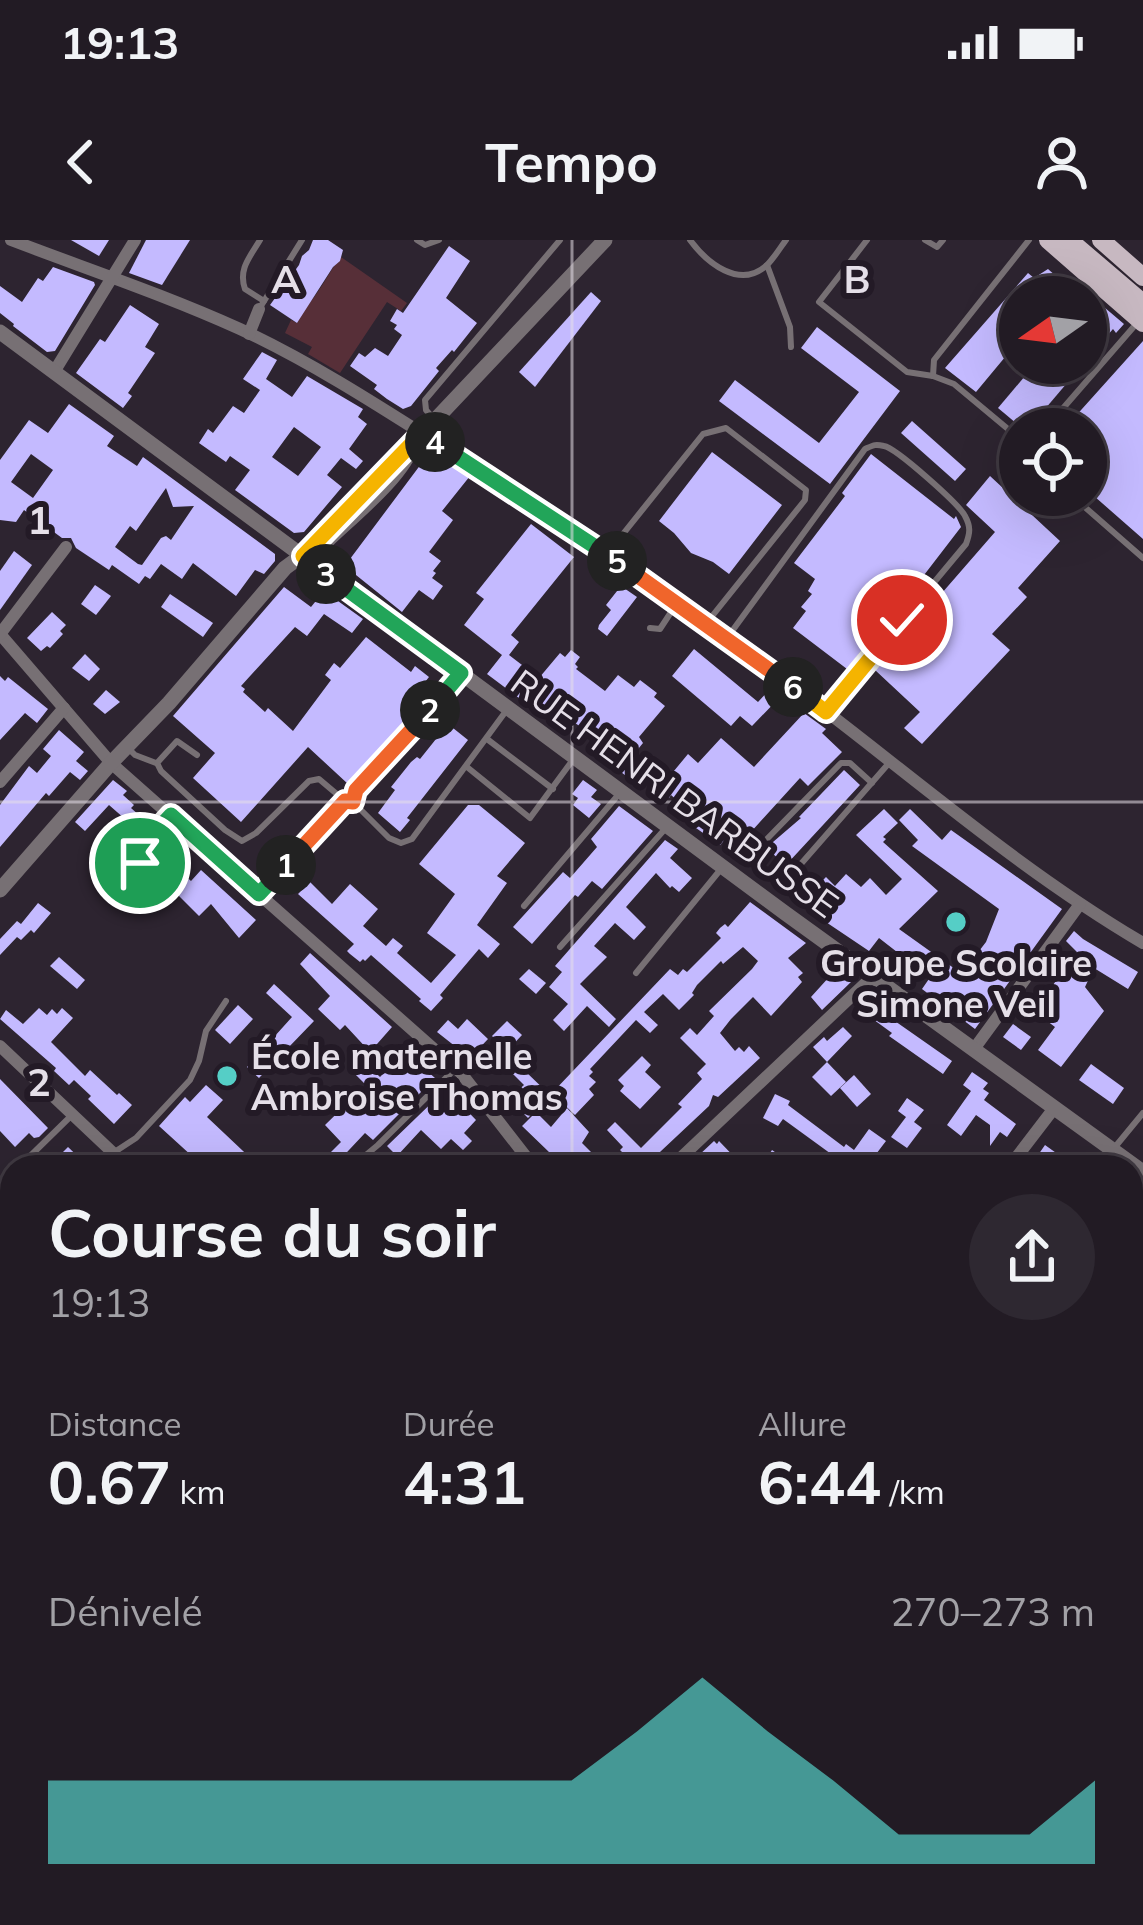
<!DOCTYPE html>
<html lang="fr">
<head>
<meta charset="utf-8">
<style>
  body { margin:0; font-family:Mulish,sans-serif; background:#2e2831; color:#f1f3f6; height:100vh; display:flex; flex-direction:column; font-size:45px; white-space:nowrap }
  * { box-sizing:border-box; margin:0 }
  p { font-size:39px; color:#a2a1a6 }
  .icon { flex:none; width:66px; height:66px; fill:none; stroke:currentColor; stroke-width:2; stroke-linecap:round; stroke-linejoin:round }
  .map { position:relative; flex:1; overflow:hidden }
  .side { position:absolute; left:0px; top:915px; width:1143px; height:771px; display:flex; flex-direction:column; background:#221b24; border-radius:36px 36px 0 0; box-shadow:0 12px 48px #0002,0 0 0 3px #3f3941 }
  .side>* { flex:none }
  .needle { width:78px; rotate:256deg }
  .fabs { position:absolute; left:999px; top:36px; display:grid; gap:24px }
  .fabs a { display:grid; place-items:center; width:108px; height:108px; border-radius:50%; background:#221b24; box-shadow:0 12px 48px #0002,0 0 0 3px #3f3941; font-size:60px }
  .pin { position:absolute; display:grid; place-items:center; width:102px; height:102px; color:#fff; margin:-51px; border:6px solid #fff; border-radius:50%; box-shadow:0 3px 12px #0007 }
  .km { position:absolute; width:60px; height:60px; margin:-30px; border-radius:50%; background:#222; color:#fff; font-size:33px; line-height:60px; text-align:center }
  .round { display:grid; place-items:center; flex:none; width:126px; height:126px; border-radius:63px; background:#2e2831 }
  .overview { display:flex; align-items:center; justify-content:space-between; height:204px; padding:0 48px }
  h1 { font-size:66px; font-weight:700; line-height:90px }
  .metrics { display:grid; grid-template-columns:repeat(3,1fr); gap:18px; height:204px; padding:12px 48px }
  .metrics div { display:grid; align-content:center }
  .metrics b { font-size:60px; font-weight:700 }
  .metrics small { font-size:33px; font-weight:400 }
  .metrics p { font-size:33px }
  .chart { height:336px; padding:24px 48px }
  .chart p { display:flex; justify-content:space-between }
  .chart svg { width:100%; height:216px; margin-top:12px; fill:#55cec6; opacity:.7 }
  .status { display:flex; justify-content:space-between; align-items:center; height:84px; padding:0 60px; background:#221b24; direction:ltr }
  .status svg { height:33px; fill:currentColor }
  header { display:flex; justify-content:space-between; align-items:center; height:156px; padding:0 48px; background:#221b24; font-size:54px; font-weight:700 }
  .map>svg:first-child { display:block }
  .green { fill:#572f38 }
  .building { fill:#c4baff; fill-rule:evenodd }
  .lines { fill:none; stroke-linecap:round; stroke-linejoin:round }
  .service { stroke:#777074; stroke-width:6 }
  .minor { stroke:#777074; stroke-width:12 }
  .tertiary { stroke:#777074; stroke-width:15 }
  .primary { stroke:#c7b8c1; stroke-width:18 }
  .split-1-casing { stroke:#fff; stroke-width:24 }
  .split-2-casing { stroke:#fff; stroke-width:24 }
  .split-3-casing { stroke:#fff; stroke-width:24 }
  .split-4-casing { stroke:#fff; stroke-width:24 }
  .split-5-casing { stroke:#fff; stroke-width:24 }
  .split-6-casing { stroke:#fff; stroke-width:24 }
  .split-7-casing { stroke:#fff; stroke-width:24 }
  .split-1 { stroke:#22a559; stroke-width:15 }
  .split-2 { stroke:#f0652b; stroke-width:15 }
  .split-3 { stroke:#22a559; stroke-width:15 }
  .split-4 { stroke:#f5b400; stroke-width:15 }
  .split-5 { stroke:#22a559; stroke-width:15 }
  .split-6 { stroke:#f0652b; stroke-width:15 }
  .split-7 { stroke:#f5b400; stroke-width:15 }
  .grid { fill:none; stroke:#e5dfe8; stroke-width:3; stroke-opacity:0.55 }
  .poi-dot { fill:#55cec6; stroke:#231a26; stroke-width:4.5 }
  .labels { text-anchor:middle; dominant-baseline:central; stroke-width:12; stroke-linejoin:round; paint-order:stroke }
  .street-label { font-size:36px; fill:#e5dfe8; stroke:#231a26 }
  .poi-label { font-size:36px; font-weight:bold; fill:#e5dfe8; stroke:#231a26 }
  .grid-label { font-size:39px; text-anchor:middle; font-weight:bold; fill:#e5dfe8; stroke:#231a26; stroke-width:12; stroke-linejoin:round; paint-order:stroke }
</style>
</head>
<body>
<div class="status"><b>19:13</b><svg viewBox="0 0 49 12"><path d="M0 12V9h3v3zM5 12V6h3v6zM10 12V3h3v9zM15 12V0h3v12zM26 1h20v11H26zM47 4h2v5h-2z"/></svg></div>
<header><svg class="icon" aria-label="back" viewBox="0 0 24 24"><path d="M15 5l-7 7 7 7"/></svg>Tempo<svg class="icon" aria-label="person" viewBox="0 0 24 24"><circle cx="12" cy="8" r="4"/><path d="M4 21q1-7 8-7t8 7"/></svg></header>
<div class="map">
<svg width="1143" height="1685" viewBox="0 0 1143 1685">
  <rect width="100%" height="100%" fill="#2d2430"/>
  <g class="green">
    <path d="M341 17 407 63 401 71 387 62 340 133 308 114 312 107 285 93 291 80 297 83C303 70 312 61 319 50 327 39 332 27 341 17Z"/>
    <path d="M482 1674H870L861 1685H473Z"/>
  </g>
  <g class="building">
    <path d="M71 0H109L99 16Z"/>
    <path d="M146 0H190L162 45 129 33Z"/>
    <path d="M313 0H328L343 10 340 21 333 27 297 83 270 65 299 25 302 16 309 10Z"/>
    <path d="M449 6 470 21 446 58 477 83 454 112 452 110 436 128 439 131 411 166 403 169 387 159 374 149 377 145 350 126 359 113 365 117 375 108 388 116 402 95 394 89 397 85 390 81 397 69 403 73Z"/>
    <path d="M53 27 94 42 95 45 55 111 47 112 13 86 14 84 0 73V46L22 62 38 38 43 41Z"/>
    <path d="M1048 29 1066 45 1056 57H1020V99L976 152 945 128 1028 33 1034 38Z"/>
    <path d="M591 52 601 61 535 147 519 132Z"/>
    <path d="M1091 56 1124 84 1116 93 1113 89 1086 120V62Z"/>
    <path d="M130 65 159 84 145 107 155 113 128 153 132 156 123 168 76 133 100 99 105 102Z"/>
    <path d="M817 87 900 151 830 244 719 161 735 140 819 203 859 152 801 108Z"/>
    <path d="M1143 101V299L1086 249V189H1064Z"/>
    <path d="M262 112 277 120 266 139 292 157 307 136 363 169 358 177 367 184 349 209 363 221 356 229 341 218 327 235 342 247 304 292 294 293 235 250 250 230 230 216 226 222 199 203 208 189 213 193 233 166 244 173 260 150 243 139ZM294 187 321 207 298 236 272 217Z"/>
    <path d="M1036 123H1084L1028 189H1023L998 168Z"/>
    <path d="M69 164 114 196 107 206 137 226 143 217 275 314V321L264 334 255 330 236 356 193 323 182 339 161 324 150 339 145 336 139 344 112 325 109 330 76 308 71 298H62L24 270 16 282 0 280V220L29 180 48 193ZM31 214 53 230 33 258 11 242ZM166 248 173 267 194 266 171 300 166 296 161 298 142 325 138 324 115 307 130 286 136 291Z"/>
    <path d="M912 181 966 229 955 241 901 193Z"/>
    <path d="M712 212 782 265 729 334 713 322 691 313 674 293 659 281Z"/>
    <path d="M871 214 954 279 956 276 961 287 881 391 879 388 847 429 793 388 806 371 801 367 812 354 808 351 815 339 794 323 845 256 842 253Z"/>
    <path d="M436 215 470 236 442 271 453 280 429 312 441 321 433 331 436 333 432 338 443 346 433 360 419 350 402 372 356 335 350 319 427 216Z"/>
    <path d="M990 236 1060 301 1018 348 1027 357 992 394 1010 410 922 504 904 488 920 472 875 430 995 292 966 265Z"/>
    <path d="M531 284 574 317 511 395 519 402 509 415 539 438 560 413 565 417 571 410 580 417 575 424 578 427 576 429 605 451 618 435 634 447 640 440 657 453 654 457 665 466 639 497 643 503 634 514 643 521 629 538 606 521 613 512 578 485 566 477 558 487 487 434 502 415 464 385 484 359 476 353Z"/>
    <path d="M14 311 32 325 0 370V331Z"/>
    <path d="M95 345 111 356 96 375 81 364Z"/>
    <path d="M621 346 637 357 607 396 598 389 599 385 611 370 606 365Z"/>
    <path d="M284 347 311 367 324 351 363 379 352 393 324 374 307 396 295 387 241 446 245 449 243 452 265 472 268 468 293 491 331 440 325 435 334 423 340 428 366 397 411 432 415 426 429 437 409 462 414 466 401 485 348 544 308 507 241 582 193 538 215 513 173 476Z"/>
    <path d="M170 354 213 383 203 397 161 367Z"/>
    <path d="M52 372 66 385 60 391 63 394 50 408 47 406 41 411 27 398Z"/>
    <path d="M694 409 758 462 771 448 781 456 752 486 740 476 731 486 672 436Z"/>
    <path d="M85 414 100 429 89 441 72 428Z"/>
    <path d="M0 436 5 441 8 437 48 469 37 483 25 473 0 500Z"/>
    <path d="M106 450 120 462 105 474 93 464Z"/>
    <path d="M804 473 826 489 822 493 842 512 808 546 800 538 750 593 739 584 720 605 696 588 702 582 671 555 669 558 659 549 688 514 698 523 721 498 754 527Z"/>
    <path d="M448 484 468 500 407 578 410 580 400 592 378 573 395 550 391 547 411 522 417 517 420 519Z"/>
    <path d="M59 490 84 512 76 521 88 531 80 540 70 532 49 556 46 553 0 607V565L29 526 37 533 51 516 43 509Z"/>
    <path d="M844 530 860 545 786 625 766 608 801 578 799 577Z"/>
    <path d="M113 540 127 551 123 555 134 565 131 568 150 585 137 599 121 585 125 579 109 565 85 591 75 582Z"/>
    <path d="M583 540 597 550 591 557 601 564 589 578 573 565 578 558 572 554Z"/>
    <path d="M468 565H479L525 603 497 636 507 643 477 685 500 704 488 718 479 709 440 755 443 758 431 771 419 761 421 759 371 715 365 721 363 719 360 722 350 714 347 711 354 704 298 654 310 642 332 664 350 644 378 669 363 686 386 706 393 698 403 706 397 713 431 743 456 715 427 693 455 654 419 624Z"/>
    <path d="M619 566 653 591 602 649 592 641 578 657 575 655 532 704 513 687 563 632 570 638 597 607 591 599Z"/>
    <path d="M884 569 898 583 883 597 886 599 883 602 938 651 899 689 955 729 976 715 986 702 999 669 912 606 918 600 899 580 910 569 942 600 951 590 1062 669 975 789 922 749 931 736 912 723 903 735 888 724 897 712 879 698 869 711 811 672 825 657 815 648 826 637 835 646 846 634 861 647 870 638 886 655 902 639 856 595Z"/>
    <path d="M665 600 678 609 670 618 692 638 679 652 672 646 670 648 656 633 626 667 646 687 634 700 615 683 594 706 607 717 580 744 616 779 609 787 587 766 564 791 553 780 568 764 549 747 562 732 555 726Z"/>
    <path d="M170 602 183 614 173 625 191 641 201 630 256 680 239 698 211 664 199 676 161 638 152 614H159Z"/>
    <path d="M750 662 806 703 788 718 803 733 798 737 802 742 771 776 753 757 731 779 720 793 735 811 739 807 744 812 749 806 760 818 718 857 713 855 709 866 644 927H637L620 910 623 907 607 890 615 882 641 908 682 867 678 864 702 839 697 833 706 824 680 798 690 788 697 795 714 776 709 771 752 729 758 721 743 707 723 724 721 721 697 745 692 753 694 755 679 770 663 754 644 772 658 785 650 793 636 780 590 829 593 832 589 836 596 842 589 849 594 855 575 875 552 853 670 729 678 735 683 729 687 732 721 698 716 693 720 688 725 684 728 687Z"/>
    <path d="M38 663 51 673 34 693 31 690 21 700 17 697 0 715V699L17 681 21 684Z"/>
    <path d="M1074 691 1083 699 1138 732 1128 749 1094 728 1085 747 1104 771 1061 827 1038 810 1055 787 1034 771 1077 712 1066 701Z"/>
    <path d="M310 713 392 787 370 812 345 785 340 790 318 769 330 756 300 724Z"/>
    <path d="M59 717 85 740 77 749 50 726Z"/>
    <path d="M529 729 546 743 536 754 519 739Z"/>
    <path d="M842 730 851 737V742L822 770 811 757 830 736 833 739Z"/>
    <path d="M274 744 314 781 259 838 247 827 292 777 266 753Z"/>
    <path d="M869 757 884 768 882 772 952 821 943 834 889 796 892 793 859 769Z"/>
    <path d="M238 765 253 779 230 804 215 790Z"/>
    <path d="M39 768 47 775 52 769 57 774 62 768 73 778 51 802 85 836 90 830 117 855 119 853 132 865 114 884 88 859 91 856 74 840 69 845 54 831 56 828 0 779 6 770 23 784Z"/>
    <path d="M467 779 488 799 470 818 437 792 448 780 458 789Z"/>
    <path d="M507 781 522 795 507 811 492 796Z"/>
    <path d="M1013 784 1031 797 1021 810 1003 797Z"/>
    <path d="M843 787 852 796 827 822 813 807 824 797 827 801Z"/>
    <path d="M412 804 423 813 416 821 435 838 373 900 365 893 333 927H316L341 902 325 885 366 845 353 832 363 821 380 837Z"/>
    <path d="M514 811 529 826 525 831 550 855 528 878 509 859 524 845 502 823Z"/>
    <path d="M642 816 651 825 645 832 661 847 640 869 620 851 624 846 618 840Z"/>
    <path d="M827 822 846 842 831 856 812 837Z"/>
    <path d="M1091 824 1124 848 1113 864 1079 840Z"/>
    <path d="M972 832 988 843 983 849 989 853 984 860 1016 884 1007 897 1000 892 990 906V885L976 875 961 896 947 885 971 851 963 845Z"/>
    <path d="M854 835 871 854 857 867 840 848Z"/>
    <path d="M0 839 48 888 39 897 34 898 29 893 15 907 0 891Z"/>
    <path d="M206 845 223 860 207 877 260 927H204L159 886 185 857 190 862Z"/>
    <path d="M446 849 476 880 464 893 472 901 463 910 451 899 441 909 421 890 397 916 387 906Z"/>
    <path d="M775 854 790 861 788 865 844 907 846 904 854 910 869 889 886 901 870 922 862 917 855 927H849L783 879 778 886 763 878Z"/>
    <path d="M907 858 924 870 914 882 922 888 907 908 891 897 906 877 898 871Z"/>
    <path d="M567 868 589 892 582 903 598 919 590 927H544L542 920 549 912 522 886 536 872 551 887Z"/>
    <path d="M714 901 717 904 719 901 744 927H693L700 920 697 917Z"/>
    <path d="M1045 905 1059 915 1075 927H1039L1042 922 1036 918Z"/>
    <path d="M68 907 89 927H64L56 919Z"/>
    <path d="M772 910 796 927H761Z"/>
    <path d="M12 1026V1060L5 1068 12 1076V1082L0 1093V1038Z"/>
    <path d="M1131 1265 1143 1276V1342L1131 1332Z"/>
    <path d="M0 1318 12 1333V1378L2 1385 12 1397V1403L2 1411 12 1425V1476L0 1485V1456L8 1450 0 1439Z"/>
    <path d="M1143 1419V1564L1131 1554V1433Z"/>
    <path d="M1131 1625 1143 1636V1685H1065L1075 1674H1131Z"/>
    <path d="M297 1674H331L344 1685H309Z"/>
    <path d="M390 1674H415L406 1685H380Z"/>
    <path d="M928 1674H1045L1057 1685H940Z"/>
  </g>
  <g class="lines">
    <g class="service">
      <path d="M260 0C250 17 238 29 245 49L264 61"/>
      <path d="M417 0 425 5 439 0"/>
      <path d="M690 0C707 23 740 50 767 25 774 18 780 8 786 0"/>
      <path d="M867 0 819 62 907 132 933 136 954 144 1020 199"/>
      <path d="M925 0 937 7 943 0"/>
      <path d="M767 25 790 87 791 107"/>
      <path d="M261 66 302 0"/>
      <path d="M933 136 934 120 1029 0"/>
      <path d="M433 178 426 170 425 160 560 0"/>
      <path d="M1045 189 1137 83"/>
      <path d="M1071 255 1143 318"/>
      <path d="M307 307 312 297 396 212"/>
      <path d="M318 311 325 309C353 281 406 241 418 204"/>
      <path d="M618 319 623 294 703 194 726 188 806 250 805 260 709 380"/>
      <path d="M650 388 660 389 677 363"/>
      <path d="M727 398 865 209C874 205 875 204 884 206 896 208 959 264 965 276 971 287 970 293 966 304L827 471"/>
      <path d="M487 499 553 549"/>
      <path d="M130 510 135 515 156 523"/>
      <path d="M197 515 177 501 157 523 161 531 225 590 242 601 256 593 309 541 319 539 345 561 353 562 389 598 401 603 412 599 506 471"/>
      <path d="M467 527 530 578 572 521"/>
      <path d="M353 562 356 550 461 433"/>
      <path d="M765 601 841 523H850L872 543"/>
      <path d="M140 623 145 603 169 577"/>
      <path d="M793 633 889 523"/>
      <path d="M259 654 345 561"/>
      <path d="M524 666 619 554"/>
      <path d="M560 707 665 589"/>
      <path d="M636 733 721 629"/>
      <path d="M1115 907 1143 873"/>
      <path d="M113 913 136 898 190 840 199 821 206 791 226 761"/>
      <path d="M355 924 378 905 456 828"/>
      <path d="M19 927 72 875"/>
      <path d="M0 946 12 934"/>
      <path d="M0 1622 2 1620"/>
    </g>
    <g class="minor">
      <path d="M11 0C87 29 165 55 240 89 311 122 379 166 445 208 547 274 648 340 747 412 880 507 1002 620 1143 703"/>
      <path d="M249 94 259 69"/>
      <path d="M54 132 135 0"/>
      <path d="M0 394 111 523 461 833 534 927"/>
      <path d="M0 394 66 307"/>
      <path d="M0 542 64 468"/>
      <path d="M0 806 128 927"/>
      <path d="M974 809 1080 664"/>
      <path d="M671 927 873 736"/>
      <path d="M1009 927 1055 867"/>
      <path d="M0 1021 12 1009"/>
      <path d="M1131 1031 1143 1017"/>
      <path d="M0 1208 12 1197"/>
      <path d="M0 1276 12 1289"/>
      <path d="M1131 1406 1143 1392"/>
      <path d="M0 1521 12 1512"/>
      <path d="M1131 1592 1143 1601"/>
      <path d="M84 1674 90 1685"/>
      <path d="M908 1674 917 1685"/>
      <path d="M248 1685 261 1674"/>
      <path d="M442 1685 451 1674"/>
    </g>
    <g class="tertiary">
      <path d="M0 92 785 673 1143 932"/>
      <path d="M0 650 111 523 169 463 285 328 319 303 605 0"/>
    </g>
    <g class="primary">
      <path d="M1048 0 1143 83"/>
      <path d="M1069 0 1143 63"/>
      <path d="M1101 0 1143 37"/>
    </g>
  </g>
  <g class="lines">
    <g class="split-1-casing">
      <path id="split-1" d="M140 623 145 603 171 575 259 654 286 625"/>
    </g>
    <g class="split-2-casing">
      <path id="split-2" d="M286 625 345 561 353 562 356 550 430 470"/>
    </g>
    <g class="split-3-casing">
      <path id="split-3" d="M326 334 461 433 430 470"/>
    </g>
    <g class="split-4-casing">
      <path id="split-4" d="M326 334 303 316 422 193 435 202"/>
    </g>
    <g class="split-5-casing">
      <path id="split-5" d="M435 202 617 321"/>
    </g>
    <g class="split-6-casing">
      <path id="split-6" d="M617 321 793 447"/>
    </g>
    <g class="split-7-casing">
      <path id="split-7" d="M793 447 826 472 902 380"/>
    </g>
    <use href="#split-1" class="split-1"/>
    <use href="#split-2" class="split-2"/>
    <use href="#split-3" class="split-3"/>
    <use href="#split-4" class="split-4"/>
    <use href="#split-5" class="split-5"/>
    <use href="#split-6" class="split-6"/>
    <use href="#split-7" class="split-7"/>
  </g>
  <path class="grid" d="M572 0V927M0 562H1143M0 1123H12M1131 1123H1143M572 1674V1685"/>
  <g class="poi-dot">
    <circle cx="956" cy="682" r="12"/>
    <circle cx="227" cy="836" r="12"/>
  </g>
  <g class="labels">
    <g class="street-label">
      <text transform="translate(675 553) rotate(36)">RUE HENRI BARBUSSE</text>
    </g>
    <g class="poi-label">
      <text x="956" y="722">Groupe Scolaire<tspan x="956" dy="41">Simone Veil</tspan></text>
      <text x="251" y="815" text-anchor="start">École maternelle<tspan x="251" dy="41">Ambroise Thomas</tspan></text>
    </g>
  </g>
  <g class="grid-label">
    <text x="286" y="53">A</text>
    <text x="857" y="53">B</text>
    <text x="39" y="294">1</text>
    <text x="39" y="856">2</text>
  </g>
</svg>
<div class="fabs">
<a><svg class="needle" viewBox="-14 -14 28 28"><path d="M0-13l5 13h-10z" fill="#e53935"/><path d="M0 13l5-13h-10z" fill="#a2a1a6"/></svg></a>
<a><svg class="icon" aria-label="locate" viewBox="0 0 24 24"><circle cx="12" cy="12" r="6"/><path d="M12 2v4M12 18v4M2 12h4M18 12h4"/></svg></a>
</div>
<div class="pin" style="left:140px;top:623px;background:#1e9e55"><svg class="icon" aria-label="arrive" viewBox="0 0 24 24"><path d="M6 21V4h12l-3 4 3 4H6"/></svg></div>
<div class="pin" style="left:902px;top:380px;background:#d93025"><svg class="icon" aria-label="check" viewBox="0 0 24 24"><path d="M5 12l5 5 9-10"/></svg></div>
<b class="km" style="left:286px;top:625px">1</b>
<b class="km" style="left:430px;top:470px">2</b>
<b class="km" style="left:326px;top:334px">3</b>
<b class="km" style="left:435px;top:202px">4</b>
<b class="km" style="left:617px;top:321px">5</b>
<b class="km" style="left:793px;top:447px">6</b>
<section class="side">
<div class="overview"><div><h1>Course du soir</h1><p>19:13</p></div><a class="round"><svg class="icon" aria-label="share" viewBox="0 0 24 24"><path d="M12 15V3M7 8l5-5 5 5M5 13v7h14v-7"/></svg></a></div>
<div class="metrics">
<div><p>Distance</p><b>0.67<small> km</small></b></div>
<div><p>Durée</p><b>4:31</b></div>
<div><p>Allure</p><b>6:44<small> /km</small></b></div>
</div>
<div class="chart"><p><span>Dénivelé</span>270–273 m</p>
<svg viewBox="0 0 160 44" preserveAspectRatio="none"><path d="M0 44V27L10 27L20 27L30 27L40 27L50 27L60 27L70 27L80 27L90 17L100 6L110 17L120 27L130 38L140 38L150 38L160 27V44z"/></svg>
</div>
</section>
</div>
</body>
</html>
